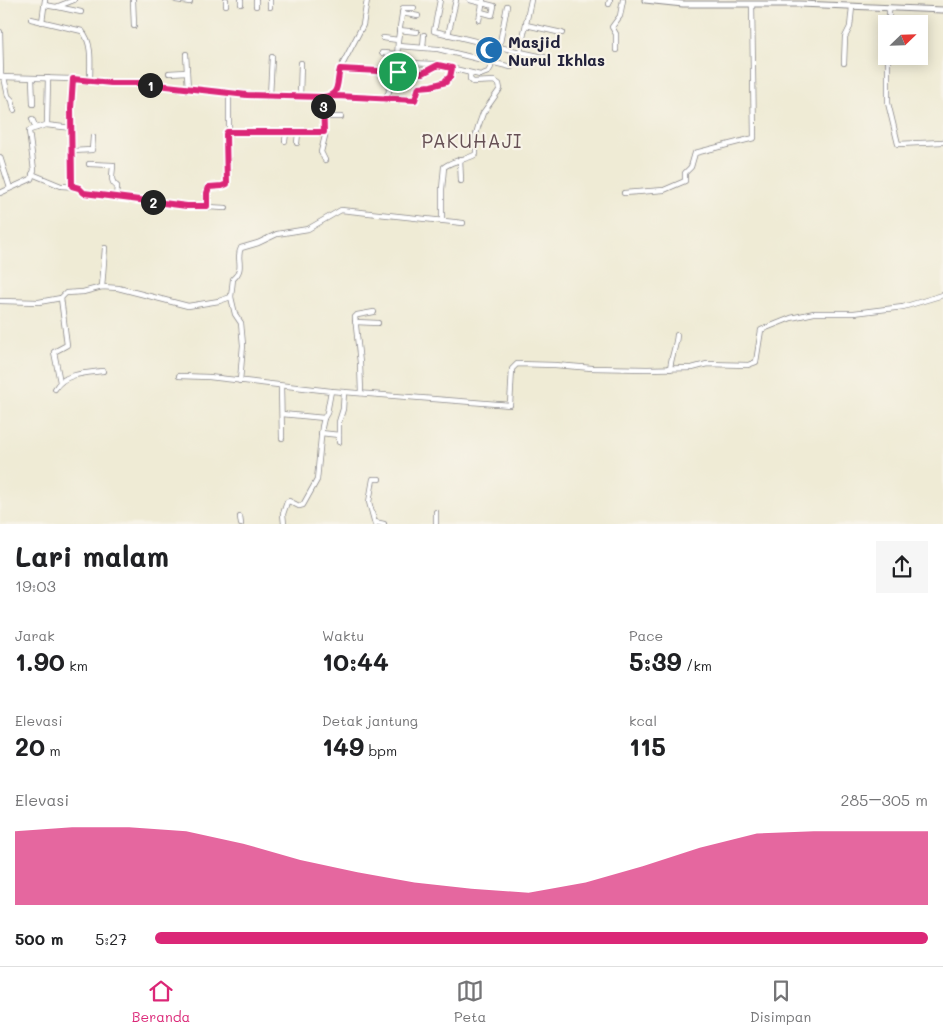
<!DOCTYPE html>
<html lang="id">
<head>
<meta charset="utf-8">
<style>
  body { margin:0; font-family:Mali,sans-serif; background:#f6f6f6; color:#202124; height:100vh; display:flex; flex-direction:column; font-size:19px; white-space:nowrap }
  * { box-sizing:border-box; margin:0 }
  p { font-size:16px; color:#757577 }
  .icon { flex:none; width:28px; height:28px; fill:none; stroke:currentColor; stroke-width:2; stroke-linecap:round; stroke-linejoin:round }
  .map { position:relative; height:524px; overflow:hidden }
  .sheet { display:flex; flex-direction:column; background:#fff; flex:1 }
  .sheet>* { flex:none }
  .needle { width:32px; rotate:67deg }
  .controls { position:absolute; left:878px; top:15px; display:grid; gap:10px }
  .controls a { display:grid; place-items:center; width:50px; height:50px; border-radius:0px; background:#fff; box-shadow:0 2px 12px #0003; font-size:25px }
  .pin { position:absolute; display:grid; place-items:center; width:42px; height:42px; color:#fff; margin:-21px; border:2px solid #fff; border-radius:50%; box-shadow:0 1px 5px #0007 }
  .km { position:absolute; width:25px; height:25px; margin:-12px; border-radius:50%; background:#222; color:#fff; font-size:14px; line-height:25px; text-align:center }
  .round { display:grid; place-items:center; flex:none; width:52px; height:52px; border-radius:0px; background:#f6f6f6 }
  .summary { display:flex; align-items:center; justify-content:space-between; height:85px; padding:0 15px }
  h1 { font-size:28px; font-weight:800; line-height:38px }
  .metrics { display:grid; grid-template-columns:repeat(3,1fr); gap:8px; height:85px; padding:5px 15px }
  .metrics div { display:grid; align-content:center }
  .metrics b { font-size:25px; font-weight:800 }
  .metrics small { font-size:14px; font-weight:400 }
  .metrics p { font-size:14px }
  .chart { height:140px; padding:10px 15px }
  .chart p { display:flex; justify-content:space-between }
  .chart svg { width:100%; height:90px; margin-top:5px; fill:#db2777; opacity:.7 }
  ul { padding:0 15px; list-style:none; font-size:16px }
  li { display:grid; grid-template-columns:80px 60px 1fr; align-items:center; height:38px }
  li i { height:12px; border-radius:6px; background:#db2777 }
  .tab-bar { display:flex; justify-content:space-around; align-items:center; height:70px; border-top:1px solid #e0e0e0; background:#fff; font-size:14px; color:#757577 }
  .tab-bar a { display:grid; justify-items:center; gap:2px }
  .tab-bar .current { color:#db2777 }
  .map>svg:first-child { display:block }
  .lines { fill:none; stroke-linecap:round; stroke-linejoin:round }
  .minor-casing { stroke:#888688; stroke-width:6 }
  .tertiary-casing { stroke:#888688; stroke-width:7 }
  .minor { stroke:#fff; stroke-width:4.5 }
  .tertiary { stroke:#fff; stroke-width:5 }
  .route-casing { stroke:#fff; stroke-width:10 }
  .route { stroke:#db2777; stroke-width:6 }
  .labels { text-anchor:middle; dominant-baseline:central; stroke-width:4.5; stroke-linejoin:round; paint-order:stroke }
  .poi-label { font-size:16px; font-weight:bold; fill:#22223b; stroke:#f7f3e8; text-anchor:start }
  .quarter-label { font-size:19px; letter-spacing:1px; fill:#665055; stroke:#f7f3e8 }
</style>
</head>
<body>
<div class="map">
<svg width="943" height="524" viewBox="0 0 943 524">
  <rect width="100%" height="100%" fill="#f7f3e8"/>
  <filter id="ink" filterUnits="userSpaceOnUse"><feTurbulence type="fractalNoise" baseFrequency=".02" numOctaves="2"/><feDisplacementMap in="SourceGraphic" scale="10" xChannelSelector="R" yChannelSelector="G"/><feConvolveMatrix kernelMatrix="1 2 1 2 8 2 1 2 1" color-interpolation-filters="sRGB"/></filter>
  <filter id="wash" filterUnits="userSpaceOnUse"><feTurbulence type="fractalNoise" baseFrequency=".0096" numOctaves="4" result="noise"/><feDisplacementMap in="SourceGraphic" scale="20" xChannelSelector="R" yChannelSelector="G"/><feGaussianBlur stdDeviation="1.12" result="paint"/><feColorMatrix in="noise" values="0 0 0 0 0 0 0 0 0 0 0 0 0 0 0 0 0 1.4 0 .05"/><feComposite in="paint" operator="in"/></filter>
  <g filter="url(#wash)">
    <rect width="100%" height="100%" fill="#efebd5"/>
  </g>
  <g filter="url(#ink)">
    <g class="lines">
      <g class="minor-casing">
        <g id="minor">
          <path d="M133 0 134 26"/>
          <path d="M176 0 190 2V0"/>
          <path d="M440 0 434 31 520 52 531 0"/>
          <path d="M470 0 494 6 492 15 481 12"/>
          <path d="M241 4V0"/>
          <path d="M609 4 610 0"/>
          <path d="M45 5 56 7 74 0"/>
          <path d="M226 5V0"/>
          <path d="M256 6V0"/>
          <path d="M58 7 81 12"/>
          <path d="M270 7V0"/>
          <path d="M402 13 418 16"/>
          <path d="M31 19 82 31C93 43 90 65 90 80"/>
          <path d="M479 20 483 0"/>
          <path d="M42 22 45 0"/>
          <path d="M889 24V9"/>
          <path d="M526 25 562 33"/>
          <path d="M399 30 417 32"/>
          <path d="M0 32 1 77"/>
          <path d="M448 35 456 0"/>
          <path d="M383 38 398 40"/>
          <path d="M398 46 438 49 511 67"/>
          <path d="M423 47 424 35"/>
          <path d="M499 48 507 6"/>
          <path d="M616 50V34L612 27 620 16 623 0"/>
          <path d="M520 52 548 58"/>
          <path d="M382 53 398 54"/>
          <path d="M186 54 188 89"/>
          <path d="M888 56V103L898 144 943 142"/>
          <path d="M388 62 433 64 480 75 488 72 491 67 494 47"/>
          <path d="M397 62 398 40 403 8H414"/>
          <path d="M844 63 845 37 850 27 852 7"/>
          <path d="M340 69 423 73 438 65"/>
          <path d="M387 71 388 54"/>
          <path d="M169 73 187 72"/>
          <path d="M0 77 73 79 111 83H140L208 91 287 97H330L335 92 340 69 363 25 367 0"/>
          <path d="M4 77 8 96 12 100 14 110"/>
          <path d="M32 79 33 104"/>
          <path d="M229 93V132"/>
          <path d="M270 96 272 57"/>
          <path d="M331 96 415 100 419 87C428 86 445 86 450 77 451 74 451 71 451 68"/>
          <path d="M300 97 301 63"/>
          <path d="M323 97 325 136 321 152 325 160"/>
          <path d="M384 99 389 92 388 72"/>
          <path d="M324 117H341"/>
          <path d="M32 119 36 128"/>
          <path d="M46 125 72 128"/>
          <path d="M285 141 286 133"/>
          <path d="M297 143 298 133"/>
          <path d="M72 151 92 150 93 137"/>
          <path d="M0 157 10 188"/>
          <path d="M460 159 461 181"/>
          <path d="M89 164 113 165C113 173 109 182 117 186L116 197"/>
          <path d="M32 174 61 186 77 187 84 193 187 206 226 208"/>
          <path d="M72 186 71 109 73 79"/>
          <path d="M0 193 31 179 34 170 29 131 30 130 46 125 47 123 48 78"/>
          <path d="M624 193 664 190 685 181V173L691 167 695 153 754 138 752 5"/>
          <path d="M207 206V193L209 187 222 186 227 184 226 134 227 132H324"/>
          <path d="M442 220V189L444 167C457 158 465 161 476 154V135L478 127 483 113 500 89 499 84 494 81 473 82 470 79V73"/>
          <path d="M102 287 105 248"/>
          <path d="M0 301 39 302 61 298 66 293 83 292 102 287 118 288 188 306 219 301 231 297"/>
          <path d="M355 322 378 323"/>
          <path d="M670 369C671 357 676 347 677 335"/>
          <path d="M179 376 209 377 331 391 510 405 512 369 517 364 555 365 592 368 647 369 692 368 707 364 748 365 756 362 761 330 791 318 814 313H854L903 307 943 295"/>
          <path d="M240 381 243 345 241 323 235 314 231 297 233 279C246 268 235 258 241 248L258 243 277 234 308 229 341 210 463 223"/>
          <path d="M60 382 54 352 67 345 61 298"/>
          <path d="M281 386 282 438"/>
          <path d="M55 389C64 373 87 373 103 371"/>
          <path d="M361 393 360 363 355 317 357 315 374 312"/>
          <path d="M282 414 324 418"/>
          <path d="M321 433 339 435"/>
          <path d="M339 442V422L343 409 344 392"/>
          <path d="M436 512V524"/>
          <path d="M240 517 241 524"/>
          <path d="M375 522 384 524"/>
          <path d="M284 524 283 514 287 502 289 501 299 506 303 505 317 480 322 427 324 418 327 413 331 391"/>
          <path d="M375 524 369 502 373 479H379"/>
        </g>
      </g>
      <g class="tertiary-casing">
        <path id="tertiary" d="M645 0 683 4H800L943 10"/>
      </g>
      <use href="#minor" class="minor"/>
      <use href="#tertiary" class="tertiary"/>
    </g>
  </g>
  <g class="lines" filter="url(#ink)">
    <g class="route-casing">
      <path id="route" d="M398 72 340 69C336 83 341 95 323 97L247 95 140 83H111L73 79 71 109 72 186 79 188 84 193 187 206H207V193L209 187 222 186 227 184 226 134 227 132H324L323 97 336 96 415 100 419 87 431 86 446 82V80L450 77 452 68 438 65 423 73 398 72"/>
    </g>
    <use href="#route" class="route"/>
  </g>
  <defs>
    <g id="mosque-disc" transform="scale(1.4375)"><circle r="9.5" fill="#1f6fb2" stroke="#f7f3e8"/><path d="M3.5-4.9A6 6 0 1 0 3.5 4.9A5 5 0 1 1 3.5-4.9Z" fill="#fff"/></g>
  </defs>
  <g fill-rule="evenodd">
    <use href="#mosque-disc" x="489" y="50"/>
  </g>
  <g class="labels">
    <g class="poi-label">
      <text x="508" y="41">Masjid<tspan x="508" dy="18">Nurul Ikhlas</tspan></text>
    </g>
    <g class="quarter-label">
      <text x="472" y="140">PAKUHAJI</text>
    </g>
  </g>
</svg>
<div class="controls">
<a><svg class="needle" viewBox="-14 -14 28 28"><path d="M0-13l5 13h-10z" fill="#e53935"/><path d="M0 13l5-13h-10z" fill="#757577"/></svg></a>
</div>
<div class="pin" style="left:398px;top:72px;background:#1e9e55"><svg class="icon" aria-label="arrive" viewBox="0 0 24 24"><path d="M6 21V4h12l-3 4 3 4H6"/></svg></div>
<b class="km" style="left:150px;top:85px">1</b>
<b class="km" style="left:153px;top:202px">2</b>
<b class="km" style="left:323px;top:106px">3</b>
</div>
<section class="sheet">
<div class="summary"><div><h1>Lari malam</h1><p>19:03</p></div><a class="round"><svg class="icon" aria-label="share" viewBox="0 0 24 24"><path d="M12 15V3M7 8l5-5 5 5M5 13v7h14v-7"/></svg></a></div>
<div class="metrics">
<div><p>Jarak</p><b>1.90<small> km</small></b></div>
<div><p>Waktu</p><b>10:44</b></div>
<div><p>Pace</p><b>5:39<small> /km</small></b></div>
</div>
<div class="metrics">
<div><p>Elevasi</p><b>20<small> m</small></b></div>
<div><p>Detak jantung</p><b>149<small> bpm</small></b></div>
<div><p>kcal</p><b>115</b></div>
</div>
<div class="chart"><p><span>Elevasi</span>285–305 m</p>
<svg viewBox="0 0 160 44" preserveAspectRatio="none"><path d="M0 44V8L10 6L20 6L30 8L40 14L50 22L60 28L70 33L80 36L90 38L100 33L110 25L120 16L130 9L140 8L150 8L160 8V44z"/></svg>
</div>
<ul>
<li><b>500 m</b>5:27<i style="width:100%"></i></li>
</ul>
</section>
<nav class="tab-bar">
<a class="current"><svg class="icon" aria-label="home" viewBox="0 0 24 24"><path d="M3 11l9-7 9 7M6 9v11h12V9"/></svg>Beranda</a>
<a><svg class="icon" aria-label="map" viewBox="0 0 24 24"><path d="M3 6l6-2 6 2 6-2v14l-6 2-6-2-6 2zM9 4v14M15 6v14"/></svg>Peta</a>
<a><svg class="icon" aria-label="saved" viewBox="0 0 24 24"><path d="M7 4h10v16l-5-4-5 4z"/></svg>Disimpan</a>
</nav>
</body>
</html>
